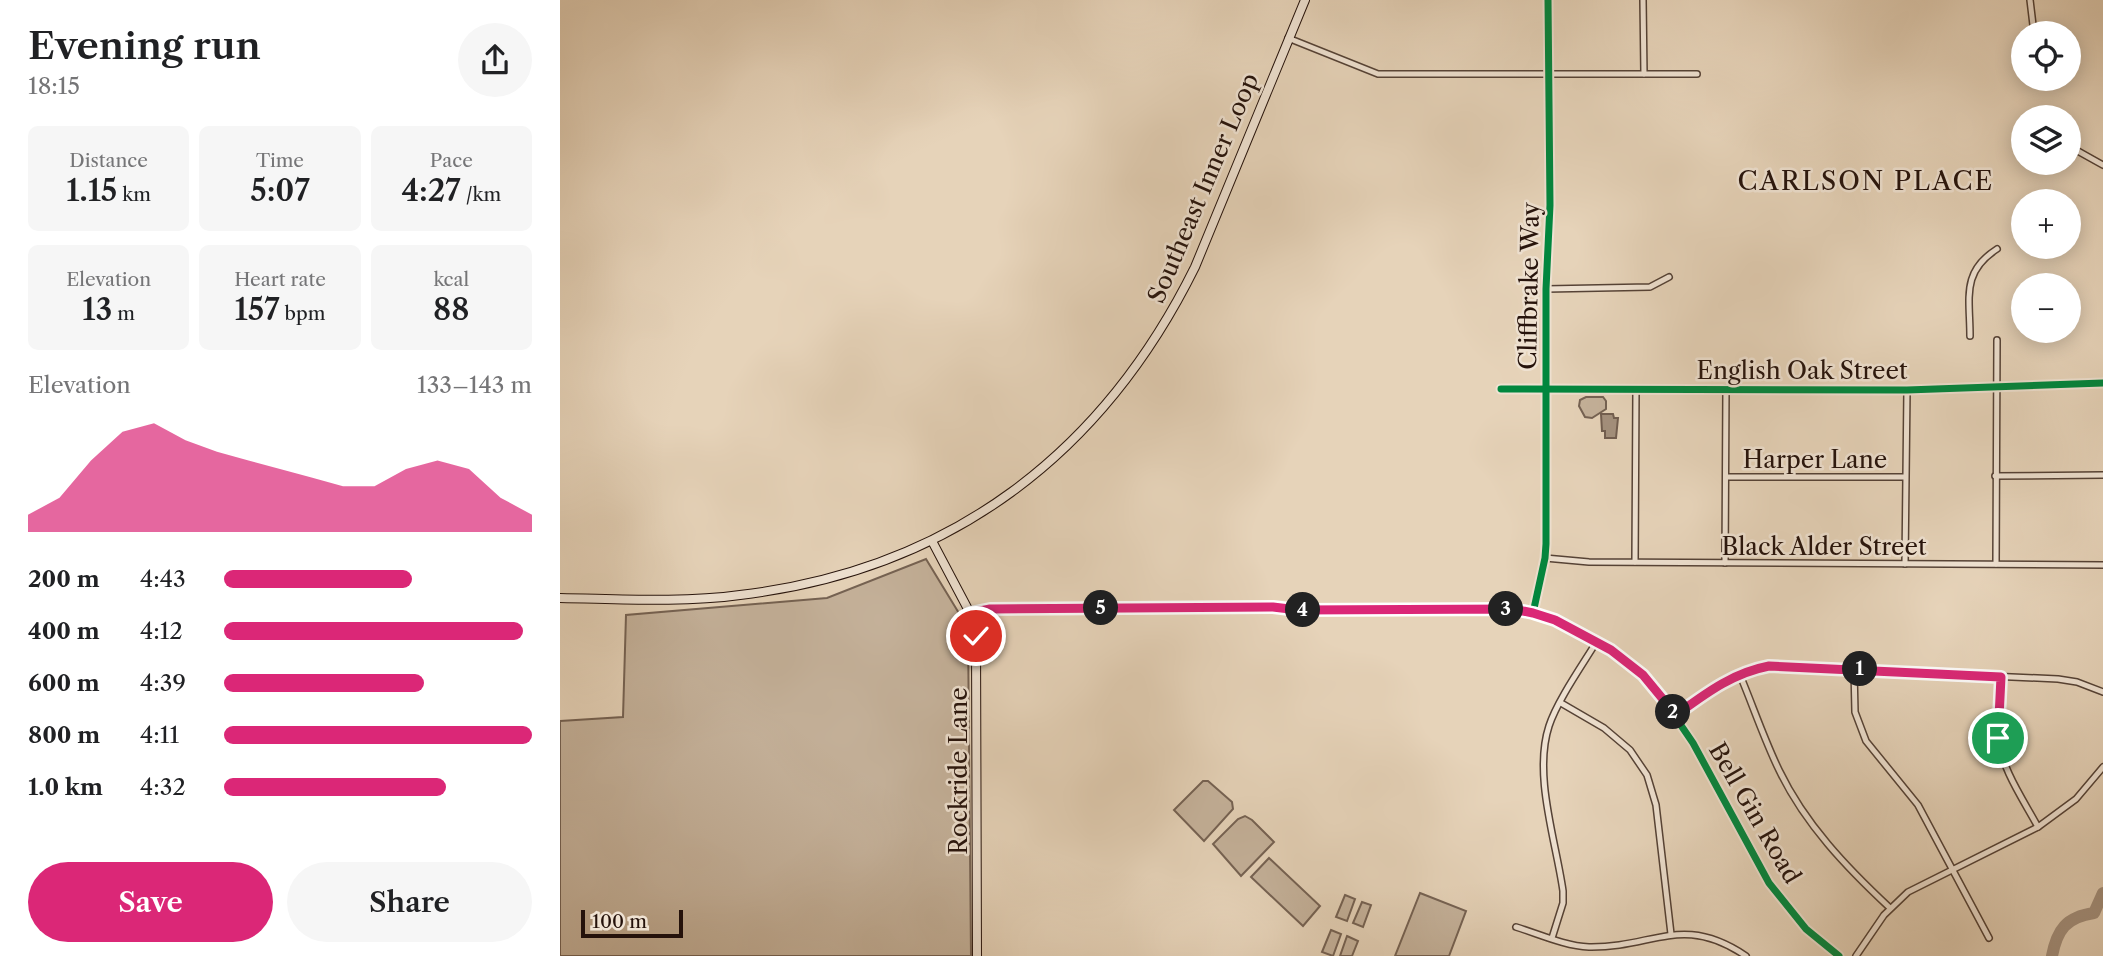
<!DOCTYPE html>
<html lang="en">
<head>
<meta charset="utf-8">
<style>
  body { margin:0; font-family:"Libre Caslon Text",serif; background:#f6f6f6; color:#202124; height:100vh; display:flex; flex-direction:column; font-size:26px; white-space:nowrap }
  * { box-sizing:border-box; margin:0 }
  p { font-size:23px; color:#757577 }
  .icon { flex:none; width:38px; height:38px; fill:none; stroke:currentColor; stroke-width:2; stroke-linecap:round; stroke-linejoin:round }
  .map { position:relative; flex:1; overflow:hidden }
  .drawer { display:flex; flex-direction:column; background:#fff; width:560px }
  .drawer>* { flex:none }
  .controls { position:absolute; left:1451px; top:21px; display:grid; gap:14px }
  .controls a { display:grid; place-items:center; width:70px; height:70px; border-radius:50%; background:#fff; box-shadow:0 4px 18px #0003; font-size:35px }
  .scale { position:absolute; left:21px; bottom:18px; width:102px; box-sizing:border-box; padding-left:7px; border:4px solid #25120b; border-top:0; font-size:19px; line-height:24px; white-space:nowrap; color:#25120b; -webkit-text-stroke:5px #efe2d2; paint-order:stroke }
  .pin { position:absolute; display:grid; place-items:center; width:60px; height:60px; color:#fff; margin:-30px; border:4px solid #fff; border-radius:50%; box-shadow:0 2px 7px #0007 }
  .km { position:absolute; width:35px; height:35px; margin:-18px; border-radius:50%; background:#222; color:#fff; font-size:19px; line-height:35px; text-align:center }
  .round { display:grid; place-items:center; flex:none; width:74px; height:74px; border-radius:37px; background:#f6f6f6 }
  .overview { display:flex; align-items:center; justify-content:space-between; height:119px; padding:0 28px }
  h1 { font-size:38px; font-weight:600; line-height:52px }
  .metrics { display:grid; grid-template-columns:repeat(3,1fr); gap:10px; height:119px; padding:7px 28px }
  .metrics div { display:grid; align-content:center; border-radius:10px; background:#f6f6f6; text-align:center }
  .metrics b { font-size:30px; font-weight:600 }
  .metrics small { font-size:19px; font-weight:400 }
  .metrics p { font-size:19px }
  .chart { height:196px; padding:14px 28px }
  .chart p { display:flex; justify-content:space-between }
  .chart svg { width:100%; height:126px; margin-top:7px; fill:#db2777; opacity:.7 }
  .cta { display:flex; gap:14px; margin-top:auto; padding:14px 28px }
  .cta a { flex:1; height:80px; border-radius:42px; background:#db2777; color:#fff; font-size:28px; font-weight:600; line-height:80px; text-align:center }
  .cta a+a { background:#f6f6f6; color:#202124 }
  ul { padding:0 28px; list-style:none; font-size:23px }
  li { display:grid; grid-template-columns:112px 84px 1fr; align-items:center; height:52px }
  li i { height:18px; border-radius:9px; background:#db2777 }
  main { display:flex; flex:1; min-height:0 }
  .map>svg:first-child { display:block }
  .green { fill:#c5b29b; stroke:#756253; stroke-width:2 }
  .water { fill:#a4917e; stroke:#715e50; stroke-width:2 }
  .lines { fill:none; stroke-linecap:round; stroke-linejoin:round }
  .river { stroke:#a4917e; stroke-width:12 }
  .street-casing { stroke:#554236; stroke-width:8 }
  .secondary-casing { stroke:#25120b; stroke-width:10 }
  .street { stroke:#efe2d2; stroke-width:5 }
  .secondary { stroke:#efe2d2; stroke-width:8 }
  .cycleway-casing { stroke:#efe2d2; stroke-width:11 }
  .cycleway { stroke:#00873e; stroke-width:7 }
  .route-casing { stroke:#fff; stroke-width:14 }
  .route { stroke:#db2777; stroke-width:9 }
  .labels { text-anchor:middle; dominant-baseline:central; stroke-width:5; stroke-linejoin:round; paint-order:stroke }
  .street-label { font-size:24px; fill:#25120b; stroke:#efe2d2 }
  .neighbourhood-label { font-size:26px; letter-spacing:2px; fill:#25120b; stroke:#efe2d2 }
</style>
</head>
<body>
<main>
<section class="drawer">
<div class="overview"><div><h1>Evening run</h1><p>18:15</p></div><a class="round"><svg class="icon" aria-label="share" viewBox="0 0 24 24"><path d="M12 15V3M7 8l5-5 5 5M5 13v7h14v-7"/></svg></a></div>
<div class="metrics">
<div><p>Distance</p><b>1.15<small> km</small></b></div>
<div><p>Time</p><b>5:07</b></div>
<div><p>Pace</p><b>4:27<small> /km</small></b></div>
</div>
<div class="metrics">
<div><p>Elevation</p><b>13<small> m</small></b></div>
<div><p>Heart rate</p><b>157<small> bpm</small></b></div>
<div><p>kcal</p><b>88</b></div>
</div>
<div class="chart"><p><span>Elevation</span>133–143 m</p>
<svg viewBox="0 0 160 44" preserveAspectRatio="none"><path d="M0 44V38L10 32L20 19L30 9L40 6L50 12L60 16L70 19L80 22L90 25L100 28L110 28L120 22L130 19L140 22L150 32L160 38V44z"/></svg>
</div>
<ul>
<li><b>200 m</b>4:43<i style="width:61%"></i></li>
<li><b>400 m</b>4:12<i style="width:97%"></i></li>
<li><b>600 m</b>4:39<i style="width:65%"></i></li>
<li><b>800 m</b>4:11<i style="width:100%"></i></li>
<li><b>1.0 km</b>4:32<i style="width:72%"></i></li>
</ul>
<div class="cta"><a>Save</a><a>Share</a></div>
</section>
<div class="map">
<svg width="1543" height="956" viewBox="0 0 1543 956">
  <rect width="100%" height="100%" fill="#e6d3b9"/>
  <filter id="stains"><feTurbulence type="fractalNoise" baseFrequency=".00286" numOctaves="4"/><feColorMatrix values="0 0 0 0 .2 0 0 0 0 .09 0 0 0 0 .02 0 0 0 .5 -.17"/></filter>
  <radialGradient id="worn" r=".72"><stop offset=".6" stop-color="#630" stop-opacity="0"/><stop offset="1" stop-color="#630" stop-opacity=".3"/></radialGradient>
  <g class="green">
    <path d="M1026 397H1043L1046 401V409L1032 418 1025 417 1019 406 1020 400Z"/>
    <path d="M366 559 408 628 411 956H0V721L63 717 66 615 267 598Z"/>
    <path d="M643 781H648L672 802 673 809 644 841 614 810Z"/>
    <path d="M685 816 692 820 714 842 681 876 653 844 678 819Z"/>
    <path d="M709 858 760 906 743 926 691 877Z"/>
    <path d="M860 893 906 911 889 956H835Z"/>
    <path d="M785 895 795 899 787 921 776 917Z"/>
    <path d="M802 902 811 905 803 927 793 923Z"/>
    <path d="M771 930 781 934 773 956 762 952Z"/>
    <path d="M787 936 798 941 792 956H780Z"/>
  </g>
  <path class="water" d="M1041 414H1053L1054 418H1058L1056 438H1045V431H1042Z"/>
  <g class="lines">
    <path class="river" d="M1492 956C1497 930 1506 917 1534 913L1543 893"/>
    <g class="street-casing">
      <g id="street">
        <path d="M1083 0 1084 74"/>
        <path d="M1470 0 1473 25"/>
        <path d="M728 38 818 74H1137"/>
        <path d="M1516 150 1543 165"/>
        <path d="M986 289 1090 287 1109 277"/>
        <path d="M1410 336C1410 298 1401 272 1437 249"/>
        <path d="M941 389 1347 390 1543 383"/>
        <path d="M1435 476 1543 475"/>
        <path d="M1166 477H1345"/>
        <path d="M985 558 1029 562 1543 565"/>
        <path d="M1075 562 1076 388"/>
        <path d="M1165 563 1166 388"/>
        <path d="M1345 564 1347 390"/>
        <path d="M1436 564 1437 340"/>
        <path d="M410 613 430 609 713 607 738 610 953 609 995 620 1037 641 1083 675 1101 696 1133 743 1209 883 1246 929 1279 956"/>
        <path d="M973 613 985 558 986 544V289L990 205 988 0"/>
        <path d="M1294 669 1295 712 1306 741 1358 805 1429 938"/>
        <path d="M1180 675C1193 706 1204 739 1219 770 1245 824 1286 867 1330 908"/>
        <path d="M1441 677C1440 697 1436 717 1438 737 1442 770 1463 799 1478 827"/>
        <path d="M1001 703 1044 728 1070 750 1087 775 1096 805 1111 934"/>
        <path d="M1116 715C1145 694 1172 673 1209 666L1498 679 1517 682 1543 692"/>
        <path d="M956 927C979 934 1005 946 1029 947 1094 948 1122 913 1186 956"/>
        <path d="M992 938 1003 903V891C996 841 973 775 989 726 997 701 1023 664 1037 641"/>
        <path d="M1296 956 1324 915 1348 892 1478 827 1516 799 1543 767"/>
      </g>
    </g>
    <g class="secondary-casing">
      <g id="secondary">
        <path d="M372 541 410 613 416 636 417 956"/>
        <path d="M0 598C60 599 121 603 180 595 390 570 542 455 635 267L745 0"/>
      </g>
    </g>
    <use href="#street" class="street"/>
    <use href="#secondary" class="secondary"/>
    <g class="cycleway-casing">
      <g id="cycleway">
        <path d="M941 389 1347 390 1543 383"/>
        <path d="M410 613 430 609 713 607 738 610 953 609 995 620 1037 641 1083 675 1101 696 1133 743 1209 883 1246 929 1279 956"/>
        <path d="M973 613 985 558 986 544V289L990 205 988 0"/>
      </g>
    </g>
    <use href="#cycleway" class="cycleway"/>
  </g>
  <g class="lines">
    <g class="route-casing">
      <path id="route" d="M416 636 410 613 430 609 713 607 738 610 953 609 973 613 995 620 1051 650 1083 675 1116 715C1145 694 1172 673 1209 666L1441 677 1438 738"/>
    </g>
    <use href="#route" class="route"/>
  </g>
  <g class="labels">
    <g class="street-label">
      <text transform="translate(643 188) rotate(-67)">Southeast Inner Loop</text>
      <text transform="translate(969 286) rotate(-89)">Cliffbrake Way</text>
      <text x="1242" y="370">English Oak Street</text>
      <text x="1255" y="459">Harper Lane</text>
      <text x="1264" y="546">Black Alder Street</text>
      <text transform="translate(398 771) rotate(-90)">Rockride Lane</text>
      <text transform="translate(1195 813) rotate(60)">Bell Gin Road</text>
    </g>
    <g class="neighbourhood-label">
      <text x="1306" y="181">CARLSON PLACE</text>
    </g>
  </g>
  <rect width="100%" height="100%" filter="url(#stains)"/>
  <rect width="100%" height="100%" fill="url(#worn)"/>
</svg>
<div class="controls">
<a><svg class="icon" aria-label="locate" viewBox="0 0 24 24"><circle cx="12" cy="12" r="6"/><path d="M12 2v4M12 18v4M2 12h4M18 12h4"/></svg></a>
<a><svg class="icon" aria-label="layers" viewBox="0 0 24 24"><path d="M12 4l9 5-9 5-9-5zM3 14l9 5 9-5"/></svg></a>
<a>+</a>
<a>−</a>
</div>
<div class="scale">100 m</div>
<div class="pin" style="left:1438px;top:738px;background:#1e9e55"><svg class="icon" aria-label="arrive" viewBox="0 0 24 24"><path d="M6 21V4h12l-3 4 3 4H6"/></svg></div>
<div class="pin" style="left:416px;top:636px;background:#d93025"><svg class="icon" aria-label="check" viewBox="0 0 24 24"><path d="M5 12l5 5 9-10"/></svg></div>
<b class="km" style="left:1300px;top:669px">1</b>
<b class="km" style="left:1113px;top:712px">2</b>
<b class="km" style="left:946px;top:609px">3</b>
<b class="km" style="left:743px;top:610px">4</b>
<b class="km" style="left:541px;top:608px">5</b>
</div>
</main>
</body>
</html>
